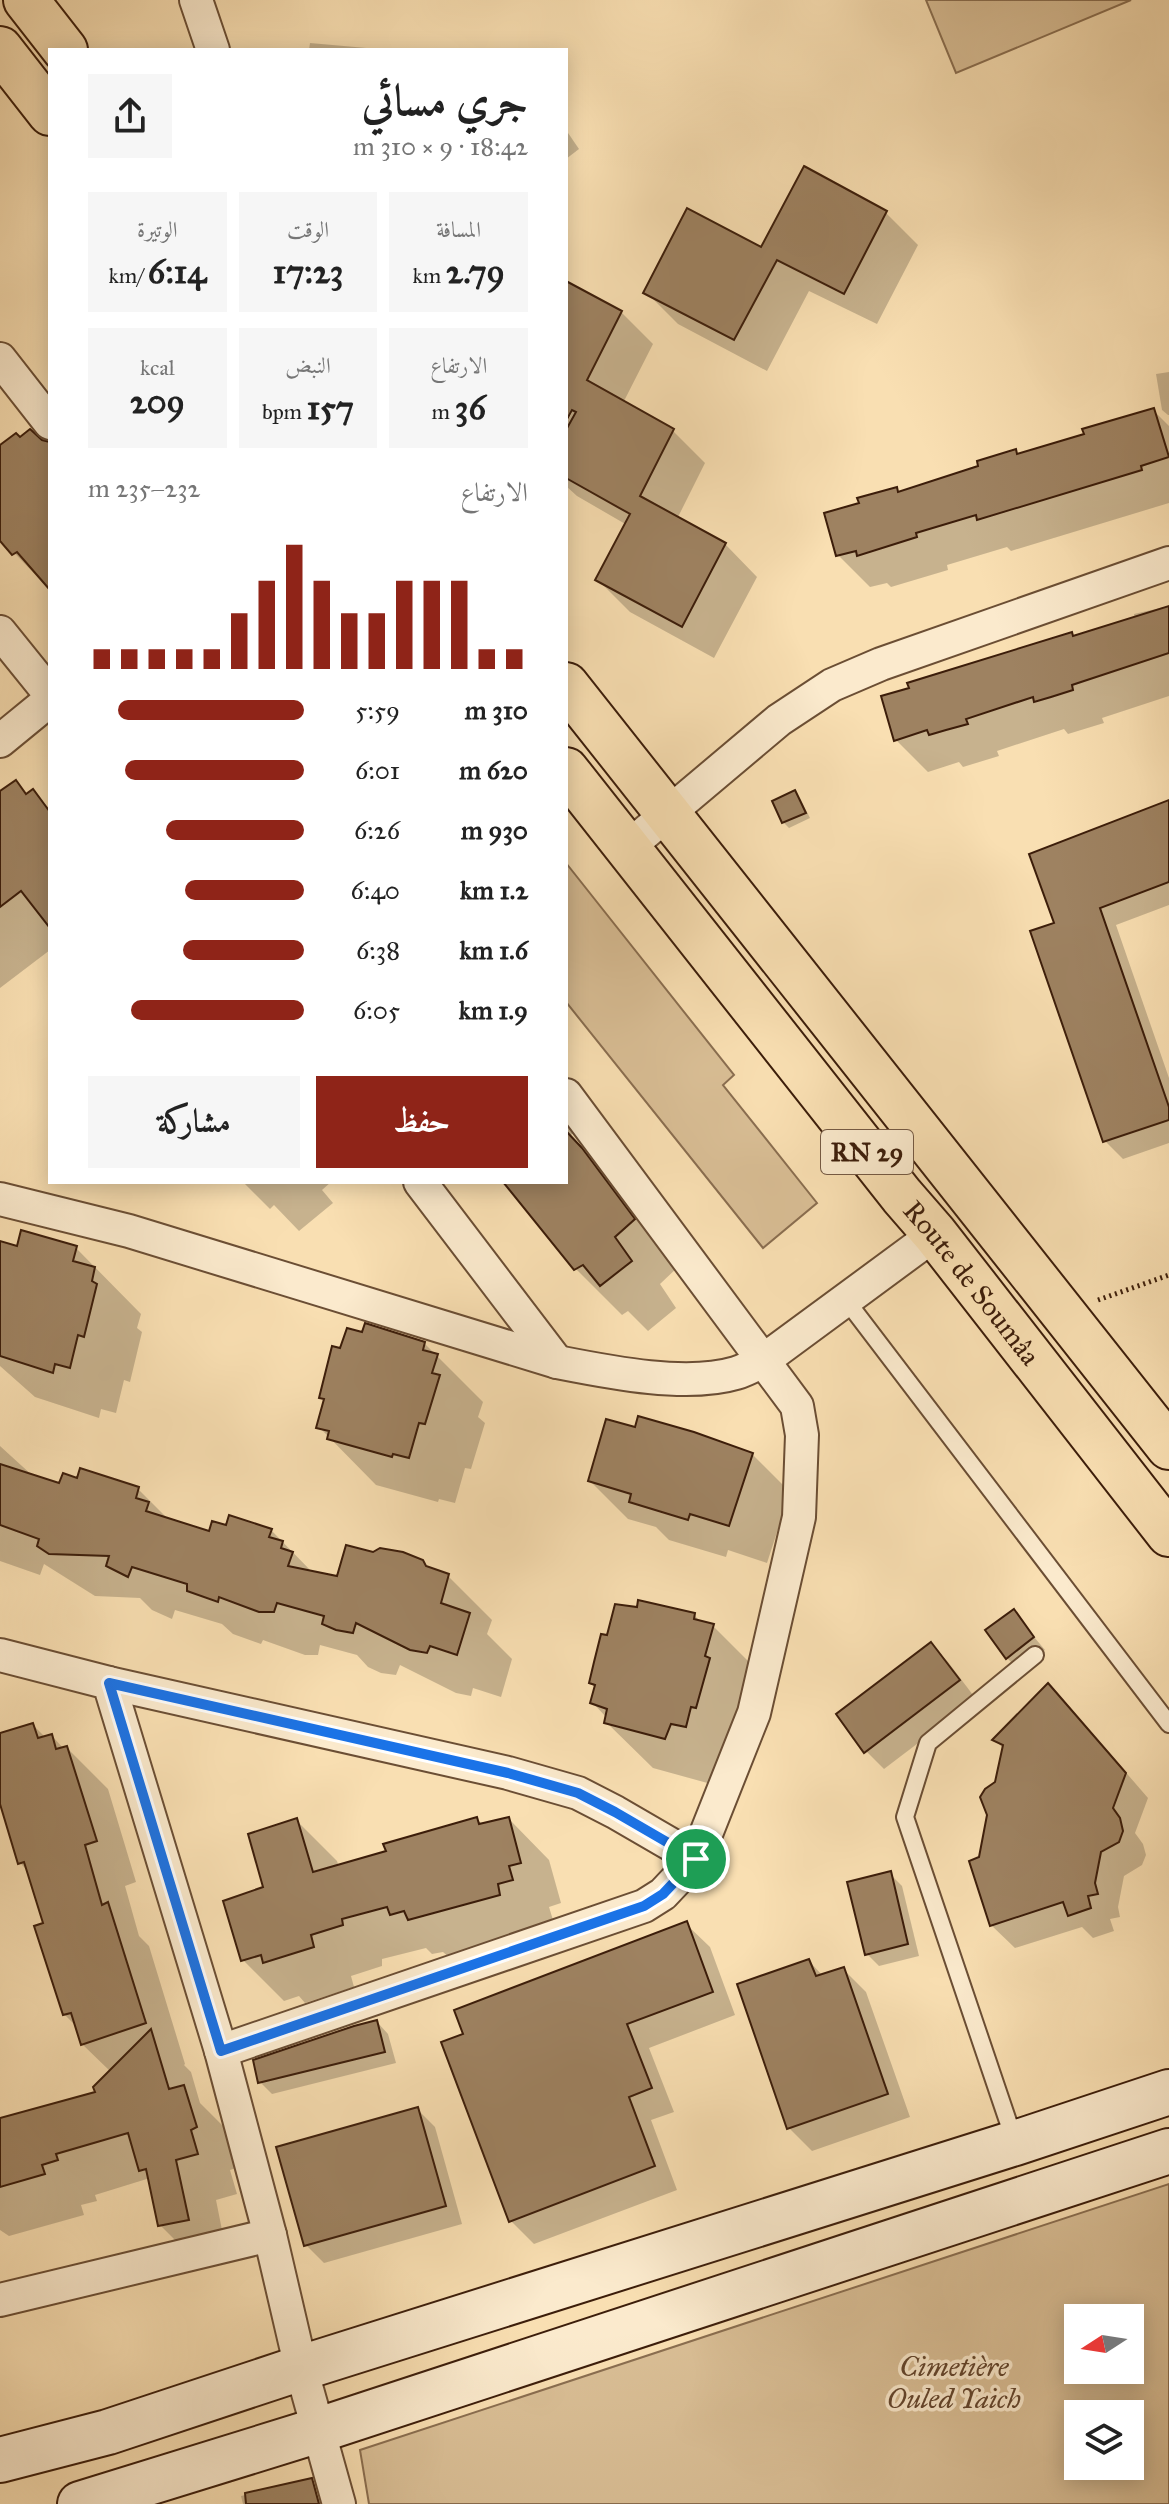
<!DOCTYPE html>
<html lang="ar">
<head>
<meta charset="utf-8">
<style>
  body { margin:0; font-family:"IM FELL Great Primer",Amiri,serif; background:#f6f6f6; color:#222; direction:rtl; height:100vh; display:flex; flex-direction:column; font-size:30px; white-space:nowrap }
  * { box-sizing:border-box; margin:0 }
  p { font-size:26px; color:#767676 }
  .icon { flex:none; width:44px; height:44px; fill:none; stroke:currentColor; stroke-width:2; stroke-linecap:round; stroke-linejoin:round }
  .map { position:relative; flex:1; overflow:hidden; direction:ltr }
  .panel { position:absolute; left:48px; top:48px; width:520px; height:1136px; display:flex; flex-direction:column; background:#fff; border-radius:0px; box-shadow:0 4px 20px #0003; direction:rtl }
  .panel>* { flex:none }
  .needle { width:52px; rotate:258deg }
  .buttons { position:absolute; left:1064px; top:2304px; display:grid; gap:16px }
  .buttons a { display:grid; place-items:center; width:80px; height:80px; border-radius:0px; background:#fff; box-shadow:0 4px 20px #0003; font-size:40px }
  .pin { position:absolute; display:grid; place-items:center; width:68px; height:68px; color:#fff; margin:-34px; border:4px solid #fff; border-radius:50%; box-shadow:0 2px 8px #0007 }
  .round { display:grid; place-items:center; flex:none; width:84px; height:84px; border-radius:0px; background:#f6f6f6 }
  .head { display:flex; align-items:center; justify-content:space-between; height:136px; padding:0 40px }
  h1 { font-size:44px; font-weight:700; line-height:60px }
  .stats { display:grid; grid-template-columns:repeat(3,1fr); gap:12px; height:136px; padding:8px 40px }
  .stats div { display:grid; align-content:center; border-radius:0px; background:#f6f6f6; text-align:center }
  .stats b { font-size:34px; font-weight:700 }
  .stats small { font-size:22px; font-weight:400 }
  .stats p { font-size:22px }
  .chart { height:224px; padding:16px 40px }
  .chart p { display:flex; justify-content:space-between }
  .chart svg { width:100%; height:144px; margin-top:8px; stroke:#8f2418; stroke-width:6 }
  .cta { display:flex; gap:16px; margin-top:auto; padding:16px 40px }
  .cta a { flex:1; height:92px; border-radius:0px; background:#8f2418; color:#fff; font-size:32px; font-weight:700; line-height:92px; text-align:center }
  .cta a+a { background:#f6f6f6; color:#222 }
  ul { padding:0 40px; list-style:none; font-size:26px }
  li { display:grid; grid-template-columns:128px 96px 1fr; align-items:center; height:60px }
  li i { height:20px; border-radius:10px; background:#8f2418 }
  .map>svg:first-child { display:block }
  .green { fill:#d9be95; stroke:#8a6e50; stroke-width:2; fill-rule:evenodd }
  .shadow { fill:#0003 }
  .building { fill:#9e8261; stroke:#3c1d0a; stroke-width:2 }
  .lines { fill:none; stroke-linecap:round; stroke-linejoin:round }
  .lane-casing { stroke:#6b4e34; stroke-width:20 }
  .street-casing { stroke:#6b4e34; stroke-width:36 }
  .secondary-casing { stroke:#3c1d0a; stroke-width:48 }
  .highway-casing { stroke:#3c1d0a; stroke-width:48 }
  .path { stroke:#3c1d0a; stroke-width:5; stroke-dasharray:2 4; stroke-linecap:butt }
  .lane { stroke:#fbeacd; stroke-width:16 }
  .street { stroke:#fbeacd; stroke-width:32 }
  .secondary { stroke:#fbeacd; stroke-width:44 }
  .highway { stroke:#f9dfb2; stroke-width:44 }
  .route-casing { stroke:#fff; stroke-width:16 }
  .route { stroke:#1a73e8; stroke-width:10 }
  .labels { text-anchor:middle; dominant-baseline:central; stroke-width:7; stroke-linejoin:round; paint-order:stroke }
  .shield { fill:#fbeacd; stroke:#755a44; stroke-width:2 }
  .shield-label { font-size:26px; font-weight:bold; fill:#3c1d0a }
  .street-label { font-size:28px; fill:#3c1d0a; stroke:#fbeacd }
  .park-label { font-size:28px; font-style:italic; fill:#63452d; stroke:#fbeacd }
</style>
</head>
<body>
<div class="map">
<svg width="1169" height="2504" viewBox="0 0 1169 2504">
  <rect width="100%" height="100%" fill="#f9dfb2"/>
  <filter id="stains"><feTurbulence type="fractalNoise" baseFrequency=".0025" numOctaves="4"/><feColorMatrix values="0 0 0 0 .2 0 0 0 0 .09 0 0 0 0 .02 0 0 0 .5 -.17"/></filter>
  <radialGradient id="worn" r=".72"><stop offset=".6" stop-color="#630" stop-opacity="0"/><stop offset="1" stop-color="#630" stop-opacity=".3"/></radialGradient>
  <g class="green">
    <path d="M926 0H1131L956 73Z"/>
    <path d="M566 863 734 1075 723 1085 817 1203 763 1248 566 1002Z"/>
    <path d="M1169 2184V2504H369L360 2450ZM1078 2318H1130V2370H1078ZM1078 2414H1130V2466H1078Z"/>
  </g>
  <g class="shadow">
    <path d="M310 43 389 50H309Z"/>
    <path d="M566 130 579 149 566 159Z"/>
    <path d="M805 169 886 213 918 245 877 324 809 291 767 371 678 324 646 292 762 250Z"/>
    <path d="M566 283 621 312 653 344 623 403 673 431 705 463 677 519 725 544 757 577 714 658 630 612 598 580 627 525 577 496 566 486V424L575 407 566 402Z"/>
    <path d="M1169 372V415H1168L1162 410 1156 374Z"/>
    <path d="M1153 410 1169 426V503L1011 551 1007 547 947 565 948 570 891 587 887 583 870 587 838 555 861 504 896 489 900 493 980 467 1015 452 1019 456 1086 435Z"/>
    <path d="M20 440 50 444V590L0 538V448Z"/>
    <path d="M1169 606V696L1102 718 1104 723 1068 734 1064 729 997 751 999 756 963 767 959 762 928 772 896 740 1071 634 1075 638 1135 619 1134 614Z"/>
    <path d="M15 782 28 795 32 792 50 809V950L0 988V794Z"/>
    <path d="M795 793 800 798 810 818 789 828 783 822Z"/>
    <path d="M1169 802V905L1116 925 1169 1078V1143L1123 1159 1105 1141 1033 932 1057 924Z"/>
    <path d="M566 1121 575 1131 569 1137 613 1181 679 1266 660 1284 676 1308 648 1331 628 1311 622 1315 576 1269 507 1184 566 1182Z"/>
    <path d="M243 1182H331L322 1190 333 1203 299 1231 274 1205 270 1209Z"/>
    <path d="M19 1248H76L141 1314 137 1328 142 1332 130 1382 124 1380 116 1413 101 1409 99 1418 35 1397 0 1366V1256Z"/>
    <path d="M424 1343 483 1402 478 1417 485 1423 471 1469 465 1468 455 1503 439 1499 438 1502 376 1485 319 1427 326 1401 322 1397Z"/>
    <path d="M0 1446 34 1477 61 1485 78 1480 138 1489 170 1521 210 1533 227 1528 271 1530 313 1573 338 1578 429 1569 448 1576 492 1620 487 1634 512 1659 501 1697 473 1688 471 1696 456 1693 400 1665 396 1675 381 1673 368 1667 357 1655 320 1645 318 1655H305L263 1640 261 1644 233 1634 222 1624 175 1610 172 1619 152 1610 140 1598 95 1596 44 1564 40 1575 0 1561Z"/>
    <path d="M752 1454 790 1492 767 1563 728 1550 726 1557 669 1540 656 1527 628 1519 590 1481Z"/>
    <path d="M1013 1612 1045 1650 1019 1670 1007 1658Z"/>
    <path d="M694 1615 702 1623 713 1626 759 1672 711 1784 653 1768 606 1722 607 1718 592 1702 596 1688 591 1683Z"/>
    <path d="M931 1644 948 1662 976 1699 884 1769 866 1751Z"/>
    <path d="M1048 1686 1071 1709 1148 1798 1135 1833 1143 1844 1146 1855 1142 1865 1124 1876 1118 1907 1120 1917 1110 1919 1114 1931 1093 1938 1082 1927 1015 1948 991 1925 981 1859 1004 1749 995 1740Z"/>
    <path d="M33 1725 46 1738 52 1736 64 1749 67 1748 108 1789 136 1882 125 1886 139 1936 149 1946 185 2064 184 2065 191 2072 200 2103 224 2127 236 2168 230 2170 237 2194 216 2200 228 2260 201 2266 160 2225 150 2178 95 2195 97 2201 81 2205 84 2215 9 2236 0 2230V2121L97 2093 111 2072 82 2044 77 2027 64 2014 46 1924 28 1871 20 1863 0 1798V1735Z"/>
    <path d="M477 1819 483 1825 509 1819 549 1860 561 1903 549 1907 553 1920 537 1925 540 1935 451 1959 443 1952 432 1954 426 1948 382 1959V1966L351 1976 354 1987 305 2003 299 1996 284 2001 243 1960 266 1889 296 1820 337 1861 339 1867 388 1853Z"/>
    <path d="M890 1874 902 1886 919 1956 879 1966 867 1954Z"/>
    <path d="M686 1924 710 1947 735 2015 649 2048 674 2112 651 2120 677 2190 534 2244 511 2221 466 2035Z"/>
    <path d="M809 1961 823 1976 843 1969 866 1992 910 2117 812 2151 789 2128Z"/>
    <path d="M377 2022 388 2034 396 2063 272 2094 260 2082Z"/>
    <path d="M417 2109 435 2127 462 2224 324 2263 306 2245Z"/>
    <path d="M311 2480 330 2499 332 2504H243L241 2496Z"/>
  </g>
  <g class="building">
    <path d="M804 166 887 211 844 294 777 260 734 340 643 293 687 208 761 247Z"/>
    <path d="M566 281 622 311 587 380 674 429 640 496 726 543 682 627 595 580 630 514 566 478V430L576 412 572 410 566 421Z"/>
    <path d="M1154 408 1169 457 1141 466 1142 470 977 520 976 515 916 533 917 537 857 556 856 551 836 556 824 513 859 503 857 498 897 487 898 492 978 466 977 461 1016 449 1017 454 1084 434 1082 429Z"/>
    <path d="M30 429 42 440 50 442V590L17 552 12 555 0 541V445L16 433 20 437Z"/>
    <path d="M1169 606V653L1072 685 1073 690 1051 697 1034 702 1033 697 966 719 968 724 946 730 929 735 927 730 894 741 881 696 909 688 907 683 1072 632 1073 636Z"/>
    <path d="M16 780 26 794 33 789 50 812V928L21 891 0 907V791Z"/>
    <path d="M795 790 806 813 782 823 772 801Z"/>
    <path d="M1169 800V882L1100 908 1169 1107V1120L1103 1142 1030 931 1054 923 1029 854Z"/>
    <path d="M566 1131 582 1148 635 1219 615 1237 632 1261 600 1286 583 1265 574 1270 503 1182H566Z"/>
    <path d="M21 1230 77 1246 73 1261 95 1267 92 1281 97 1284 84 1337 78 1335 70 1368 55 1364 53 1373 0 1356V1241L17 1246Z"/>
    <path d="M365 1323 425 1342 423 1350 438 1354 432 1373 440 1375 425 1424 419 1423 409 1458 393 1454 392 1457 327 1439 329 1431 316 1428 324 1399 319 1398 332 1346 340 1348 347 1328 362 1332Z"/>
    <path d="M638 1416 694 1432 753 1453 729 1526 690 1514 688 1520 629 1502 631 1494 588 1481 606 1419 635 1427Z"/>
    <path d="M0 1464 59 1483 63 1473 77 1478 80 1468 139 1487 136 1498 149 1502 146 1511 209 1531 212 1521 226 1525 229 1515 272 1529 269 1537 283 1541 281 1548 293 1552 288 1566 337 1576 346 1545 373 1552 380 1548 403 1552 423 1560 426 1566 449 1574 441 1603 470 1613 457 1655 430 1646 427 1653 410 1650 356 1623 353 1633 336 1630 322 1624 324 1616 277 1603 274 1612H259L219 1597 218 1602 187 1591V1584L132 1567 128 1577 106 1566 109 1556 49 1554 37 1546 39 1539 0 1525Z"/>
    <path d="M638 1600 695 1613 694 1619 714 1624 705 1656 710 1658 696 1708 691 1707 686 1727 671 1724 665 1739 604 1723 607 1709 590 1703 595 1685 589 1683 594 1662 601 1634 607 1635 615 1604 637 1607Z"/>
    <path d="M1014 1609 1034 1637 1006 1659 985 1630Z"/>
    <path d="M931 1642 960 1680 864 1753 836 1714Z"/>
    <path d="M1048 1683 1126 1773 1113 1808 1120 1818 1123 1831 1119 1842 1101 1852 1095 1883 1098 1894 1088 1896 1091 1908 1068 1916 1063 1902 990 1926 969 1861 979 1857 987 1815 980 1797 985 1789 995 1782 1003 1745 992 1740Z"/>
    <path d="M33 1723 38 1738 52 1734 56 1749 67 1746 97 1841 85 1845 102 1905 108 1902 146 2023 81 2045 71 2013 63 2015 34 1926 43 1923 24 1862 18 1864 0 1804V1733Z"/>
    <path d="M477 1817 479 1824 509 1817 521 1863 509 1866 513 1880 498 1884 500 1895 408 1920 404 1911 390 1915 387 1907 342 1919 343 1925 311 1935 314 1947 263 1963 261 1955 241 1961 223 1901 263 1887 248 1834 297 1818 313 1872 386 1851 383 1844Z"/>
    <path d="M891 1871 908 1944 865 1955 847 1882Z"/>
    <path d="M687 1921 713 1992 627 2024 652 2088 629 2097 655 2166 509 2222 441 2042 463 2034 454 2010Z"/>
    <path d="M809 1959 816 1976 844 1967 888 2094 787 2129 737 1984Z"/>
    <path d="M377 2020 385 2052 258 2083 253 2060 354 2026Z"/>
    <path d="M151 2029 169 2089 184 2085 197 2127 191 2130 198 2154 176 2160 189 2220 158 2226 146 2169 139 2171 128 2133 56 2154 58 2160 42 2165 45 2174 0 2187V2118L95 2092 93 2087Z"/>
    <path d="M418 2107 446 2206 304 2246 276 2147Z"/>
    <path d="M312 2478 319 2504H246L245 2493Z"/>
  </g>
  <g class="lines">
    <g class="lane-casing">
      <g id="lane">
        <path d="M846 1300 1169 1724"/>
        <path d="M1015 2142 905 1817 928 1743 1035 1655"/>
      </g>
    </g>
    <g class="street-casing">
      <g id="street">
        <path d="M196 0 213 50"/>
        <path d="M0 359 50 423"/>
        <path d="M0 632 50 694"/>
        <path d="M0 741 50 700"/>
        <path d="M627 848 779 720 832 685 881 664 1169 563"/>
        <path d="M420 1182 557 1362"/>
        <path d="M0 1199 129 1231 557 1362C608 1372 686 1388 736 1373 746 1370 755 1365 764 1360L935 1234"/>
        <path d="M0 1655 109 1683 221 2051 270 2235 301 2368 339 2504"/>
        <path d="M109 1683 508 1773 578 1793 615 1812 696 1859"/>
        <path d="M221 2051 644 1906 663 1894 696 1859 754 1713 799 1517 802 1435 797 1406 566 1095"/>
        <path d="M0 2300 270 2235"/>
      </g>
    </g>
    <g class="secondary-casing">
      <g id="secondary">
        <path d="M0 2460 108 2432 301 2368 1015 2143 1169 2092"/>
        <path d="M80 2504 319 2430 1169 2151"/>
      </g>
    </g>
    <g class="highway-casing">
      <g id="highway">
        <path d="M26 0 65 50"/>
        <path d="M0 49 50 113"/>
        <path d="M566 685 1169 1447"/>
        <path id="s1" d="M566 770 902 1196 935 1234 1169 1534"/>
      </g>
    </g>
    <path class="path" d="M1098 1300 1169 1275"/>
    <use href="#lane" class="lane"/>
    <use href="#street" class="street"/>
    <use href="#secondary" class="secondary"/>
    <use href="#highway" class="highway"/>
  </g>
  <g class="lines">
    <g class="route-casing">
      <path id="route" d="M109 1683 508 1773 578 1793 615 1812 696 1859 663 1894 644 1906 221 2051Z"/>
    </g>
    <use href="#route" class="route"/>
  </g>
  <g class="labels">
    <rect class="shield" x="821" y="1130" width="92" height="44" rx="6"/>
    <g class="shield-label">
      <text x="867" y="1152">RN 29</text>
    </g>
    <g class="street-label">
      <text stroke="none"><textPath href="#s1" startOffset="654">Route de Soumâa</textPath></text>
    </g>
    <g class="park-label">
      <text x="954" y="2366">Cimetière<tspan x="954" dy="32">Ouled Yaich</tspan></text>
    </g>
  </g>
  <rect width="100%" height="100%" filter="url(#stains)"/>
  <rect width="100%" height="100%" fill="url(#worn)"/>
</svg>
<div class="buttons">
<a><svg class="needle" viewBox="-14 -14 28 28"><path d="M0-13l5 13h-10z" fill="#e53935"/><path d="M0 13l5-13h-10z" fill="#767676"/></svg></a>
<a><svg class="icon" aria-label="layers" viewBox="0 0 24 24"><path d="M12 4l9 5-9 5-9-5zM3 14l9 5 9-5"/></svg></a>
</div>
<div class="pin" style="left:696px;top:1859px;background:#1e9e55"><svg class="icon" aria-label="arrive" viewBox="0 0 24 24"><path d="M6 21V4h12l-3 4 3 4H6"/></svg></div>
<section class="panel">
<div class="head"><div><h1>جري مسائي</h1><p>18:42 · 9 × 310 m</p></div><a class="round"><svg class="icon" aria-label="share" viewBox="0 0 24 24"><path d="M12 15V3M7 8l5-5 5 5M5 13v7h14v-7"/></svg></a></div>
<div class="stats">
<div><p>المسافة</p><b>2.79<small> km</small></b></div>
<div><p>الوقت</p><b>17:23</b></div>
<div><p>الوتيرة</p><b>6:14<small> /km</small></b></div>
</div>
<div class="stats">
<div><p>الارتفاع</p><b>36<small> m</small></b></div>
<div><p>النبض</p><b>157<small> bpm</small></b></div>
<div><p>kcal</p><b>209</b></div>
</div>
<div class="chart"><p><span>الارتفاع</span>232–235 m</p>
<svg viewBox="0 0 160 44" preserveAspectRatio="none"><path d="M5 44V38M15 44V38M25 44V38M35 44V38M45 44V38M55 44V27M65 44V17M75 44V6M85 44V17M95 44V27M105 44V27M115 44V17M125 44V17M135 44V17M145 44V38M155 44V38"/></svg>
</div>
<ul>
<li><b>310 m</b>5:59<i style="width:86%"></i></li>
<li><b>620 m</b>6:01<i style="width:83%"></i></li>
<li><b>930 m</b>6:26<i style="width:64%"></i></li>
<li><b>1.2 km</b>6:40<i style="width:55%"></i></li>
<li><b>1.6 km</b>6:38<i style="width:56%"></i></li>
<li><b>1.9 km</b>6:05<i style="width:80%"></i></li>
</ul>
<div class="cta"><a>حفظ</a><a>مشاركة</a></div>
</section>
</div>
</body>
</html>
